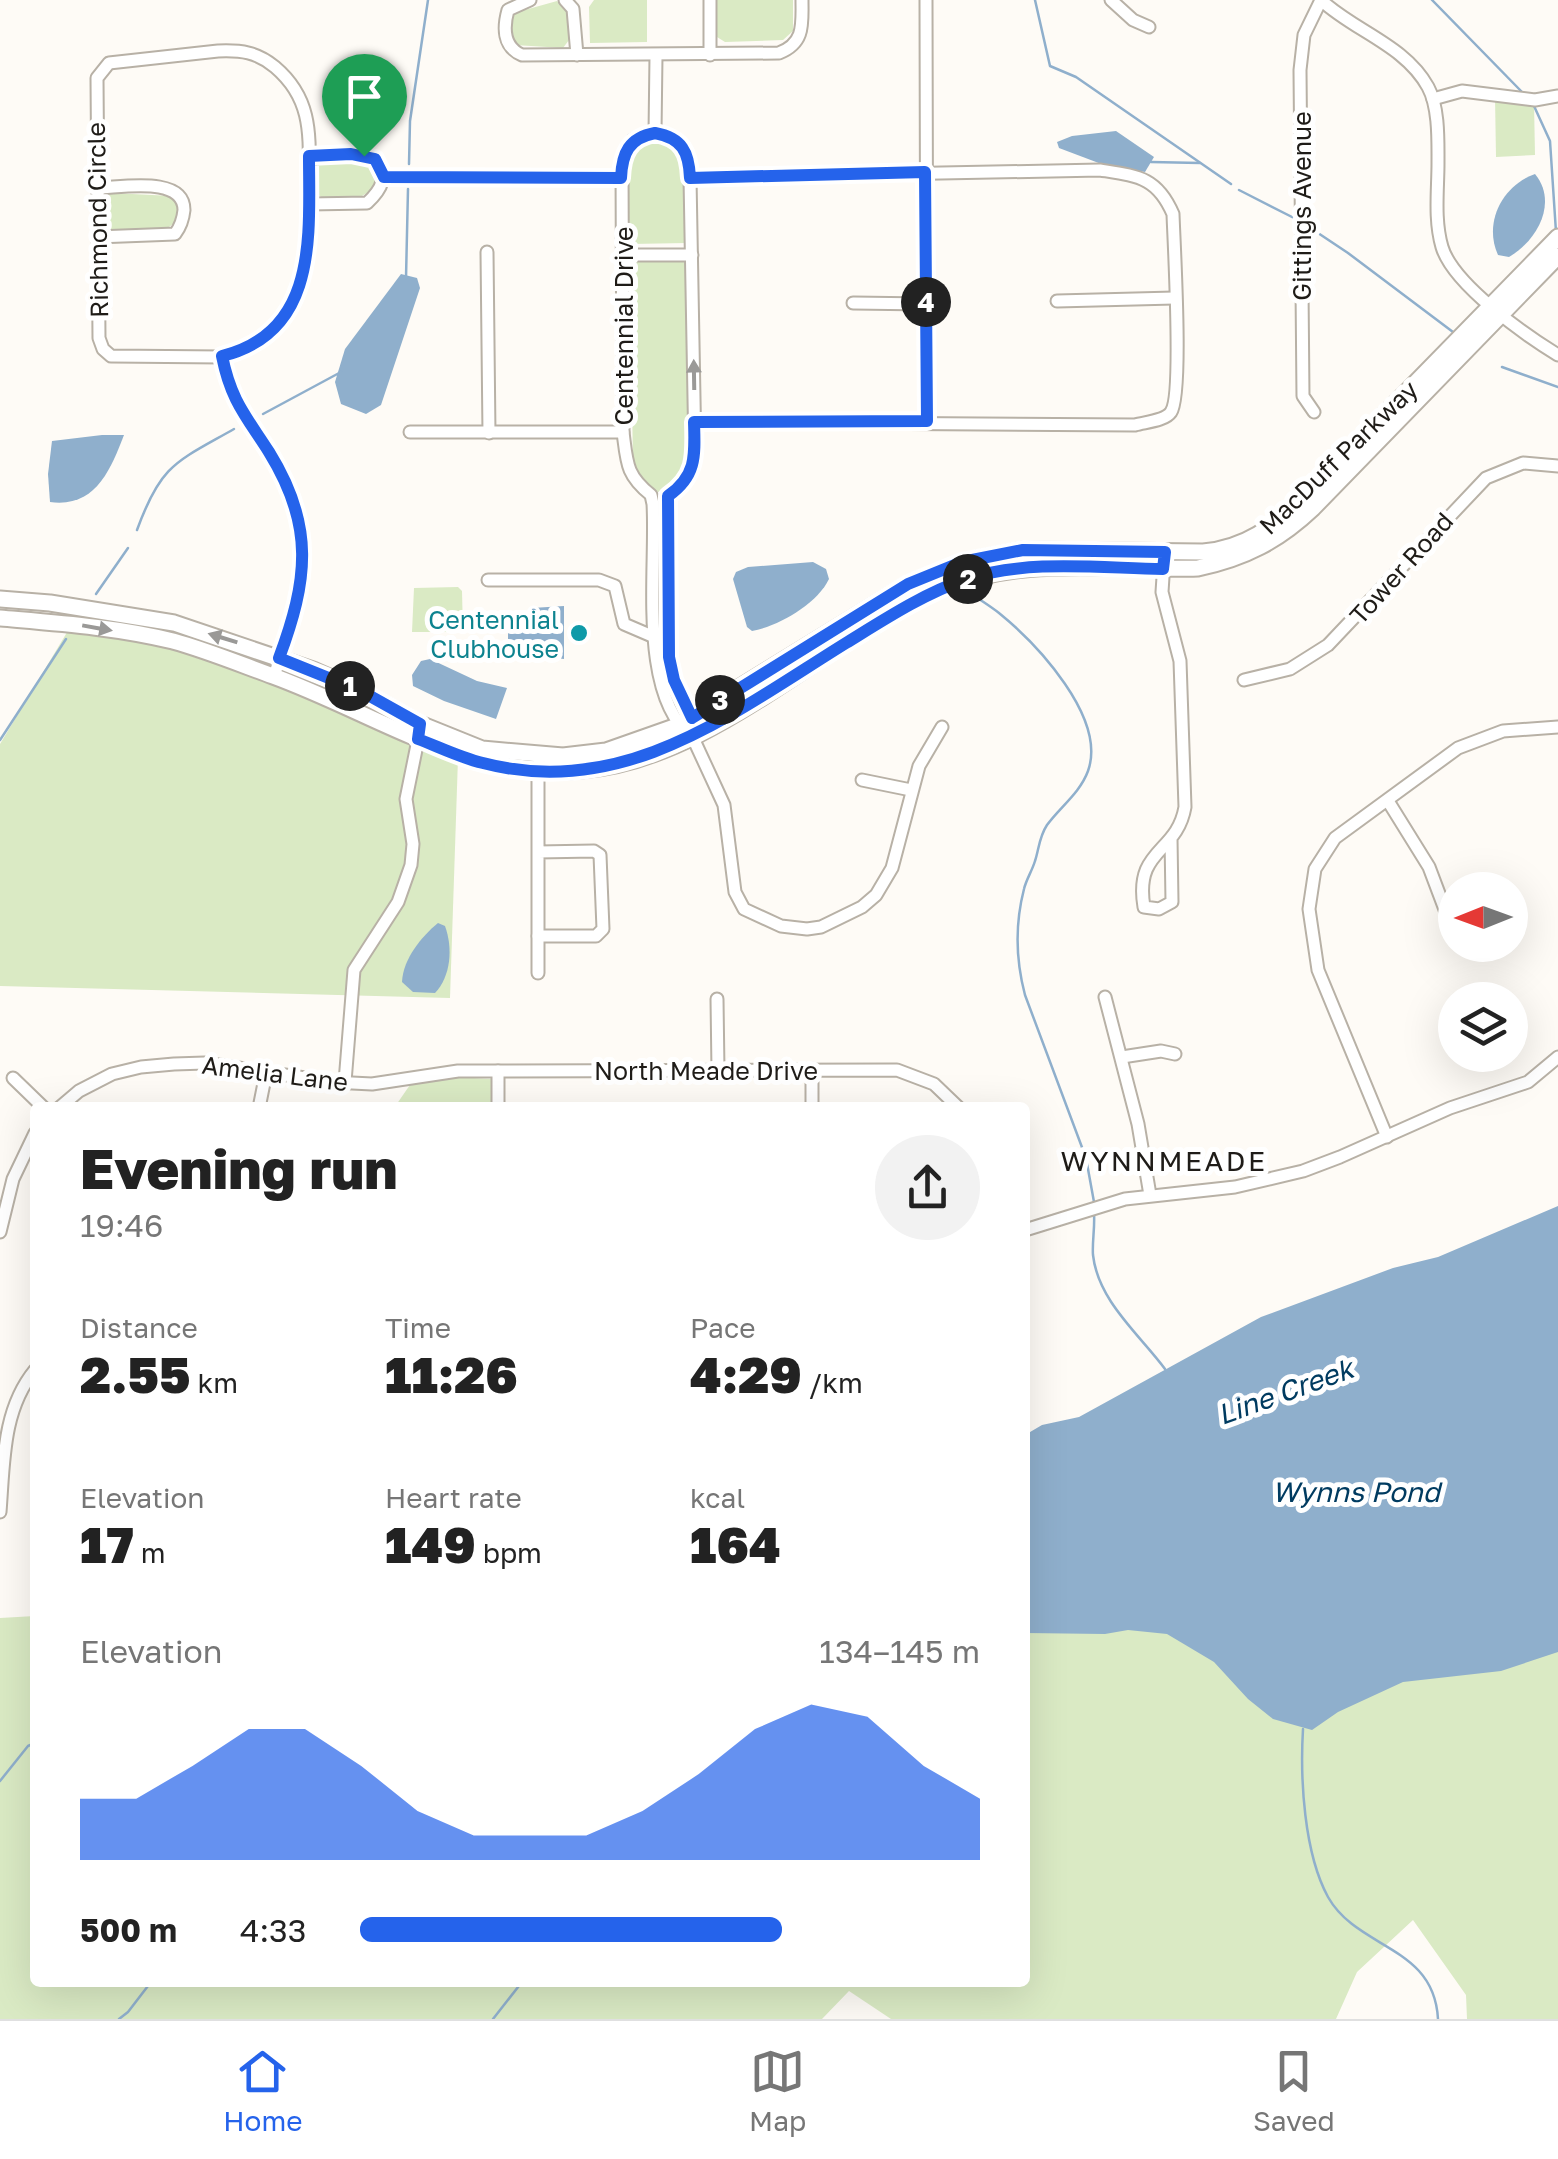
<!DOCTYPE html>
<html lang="en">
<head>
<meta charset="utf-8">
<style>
  body { margin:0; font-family:"Golos Text",sans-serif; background:#f2f2f2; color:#222; height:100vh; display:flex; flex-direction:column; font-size:38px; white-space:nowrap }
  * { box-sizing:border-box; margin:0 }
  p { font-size:32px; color:#767676 }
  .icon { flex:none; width:55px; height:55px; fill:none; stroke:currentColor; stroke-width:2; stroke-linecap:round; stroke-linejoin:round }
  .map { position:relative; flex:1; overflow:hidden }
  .sheet { position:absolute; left:30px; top:1102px; width:1000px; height:885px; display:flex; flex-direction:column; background:#fff; border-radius:10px; box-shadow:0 10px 40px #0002 }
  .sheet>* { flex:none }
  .needle { width:65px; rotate:269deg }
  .fabs { position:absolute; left:1438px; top:872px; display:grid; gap:20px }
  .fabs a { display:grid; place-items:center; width:90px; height:90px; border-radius:50%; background:#fff; box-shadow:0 10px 40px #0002; font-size:50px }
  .pin { position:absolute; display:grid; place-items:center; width:85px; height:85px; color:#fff; margin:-102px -42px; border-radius:50% 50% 50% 0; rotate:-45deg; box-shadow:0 0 10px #0007 }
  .pin .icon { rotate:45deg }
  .km { position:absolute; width:50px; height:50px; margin:-25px; border-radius:50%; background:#222; color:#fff; font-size:28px; line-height:50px; text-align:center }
  .round { display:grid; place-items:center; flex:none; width:105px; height:105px; border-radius:52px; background:#f2f2f2 }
  .overview { display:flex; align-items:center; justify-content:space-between; height:170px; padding:0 50px }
  h1 { font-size:55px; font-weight:800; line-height:75px }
  .figures { display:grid; grid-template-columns:repeat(3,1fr); gap:15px; height:170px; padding:10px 50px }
  .figures div { display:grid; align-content:center }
  .figures b { font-size:50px; font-weight:800 }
  .figures small { font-size:28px; font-weight:400 }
  .figures p { font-size:28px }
  .chart { height:280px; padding:20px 50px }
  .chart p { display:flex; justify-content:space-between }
  .chart svg { width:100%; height:180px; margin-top:10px; fill:#2563eb; opacity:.7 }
  ul { padding:0 50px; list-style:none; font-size:32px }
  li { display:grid; grid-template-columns:160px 120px 1fr; align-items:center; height:75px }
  li i { height:25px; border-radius:12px; background:#2563eb }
  .tabs { display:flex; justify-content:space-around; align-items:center; height:140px; border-top:2px solid #e0e0e0; background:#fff; font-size:28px; color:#767676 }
  .tabs a { display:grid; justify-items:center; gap:5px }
  .tabs .on { color:#2563eb }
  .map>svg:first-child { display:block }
  .green { fill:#daeac4 }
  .water { fill:#8fafcc }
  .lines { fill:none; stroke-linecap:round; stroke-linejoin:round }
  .stream { stroke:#8fafcc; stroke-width:2.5 }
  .street-casing { stroke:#b8b1a6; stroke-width:15 }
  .secondary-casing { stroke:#b8b1a6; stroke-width:19 }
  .street { stroke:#fff; stroke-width:11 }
  .secondary { stroke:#fff; stroke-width:15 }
  .oneway { fill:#9a9997 }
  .route-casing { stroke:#fff; stroke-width:20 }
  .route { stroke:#2563eb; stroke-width:12 }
  .culture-dot { fill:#0f9aa8; stroke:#fff; stroke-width:4 }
  .labels { text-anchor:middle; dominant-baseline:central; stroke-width:10; stroke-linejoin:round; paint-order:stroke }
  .street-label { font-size:25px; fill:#1f1c18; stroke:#fff }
  .culture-label { font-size:25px; fill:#0d838f; stroke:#fff; text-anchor:end }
  .neighbourhood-label { font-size:28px; letter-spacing:2.5px; fill:#1f1c18; stroke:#fff }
  .water-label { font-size:28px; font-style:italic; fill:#003b60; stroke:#fff }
</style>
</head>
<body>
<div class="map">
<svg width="1558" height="2019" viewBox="0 0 1558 2019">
  <rect width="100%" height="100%" fill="#fefbf6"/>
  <g class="green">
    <path d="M594 0H647V42L590 43 589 7Z"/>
    <path d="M716 0H793V31L783 40 725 42 717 37Z"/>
    <path d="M557 1 569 11V40L563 48 515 45 510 38 514 13Z"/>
    <path d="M1495 97 1534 103 1535 155 1496 157Z"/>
    <path d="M652 138 670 140 686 161 687 243 631 244C630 209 617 158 652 138Z"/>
    <path d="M361 160 371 165 377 175C373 203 334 207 315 193L314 167 320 162Z"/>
    <path d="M112 193 172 196 179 208 176 222 166 229 109 230 104 224V198Z"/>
    <path d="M683 261 686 266 688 459 677 484 662 493 645 488 633 465 630 268 633 262Z"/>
    <path d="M458 587 462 591 463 632H412L414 588Z"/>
    <path d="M72 624 174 641 458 758 450 998 0 986V744Z"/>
    <path d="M439 1076 491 1079 493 1107 394 1108 412 1082Z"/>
    <path d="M1558 1553V2019H1467L1466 1995 1413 1920 1357 1972 1336 2019H891L849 1991 822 2019H0V1618L35 1616V1982H1025V1575Z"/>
  </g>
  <g class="water">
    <path d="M1116 131 1154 157 1145 172 1104 165 1059 148 1057 142 1072 136Z"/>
    <path d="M1535 174C1558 202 1538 240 1509 257L1498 255C1483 222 1503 185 1535 174Z"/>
    <path d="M401 274 417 278 420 288 381 405 366 414 341 404 335 382 345 349Z"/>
    <path d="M102 435H124C110 471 95 508 50 502L48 474 52 441Z"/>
    <path d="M813 562 826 569 829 579C817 604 779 626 752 631L747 627 733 579 736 572 748 567Z"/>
    <path d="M564 606V659L535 656 529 646 508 648V623L531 622 532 608Z"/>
    <path d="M430 659 477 681 507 688 496 719 444 701 413 686 412 675 421 661Z"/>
    <path d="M438 923 445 926C453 948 451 976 435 993L413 992 402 982C403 959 421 937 438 923Z"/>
    <path d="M1558 1206V1652L1501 1671 1403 1682 1338 1712 1312 1730 1273 1719 1248 1699 1214 1662 1167 1634 1128 1630 1105 1634 1025 1633V1435L1042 1425 1079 1417 1261 1317 1393 1268 1438 1257Z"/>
  </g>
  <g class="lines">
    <g class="stream">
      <path d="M1035 0 1050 66 1076 77 1231 184"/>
      <path d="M1432 0 1522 92"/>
      <path d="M1534 106 1550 141 1556 232"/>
      <path d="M1151 162 1200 163"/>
      <path d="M409 164 410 121 428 0"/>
      <path d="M1239 190 1294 218"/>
      <path d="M1309 227 1348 253 1453 332"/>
      <path d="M406 278 408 189"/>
      <path d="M1502 367 1558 387"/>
      <path d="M263 414 341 372"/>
      <path d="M137 530C161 464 176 462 234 429"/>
      <path d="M968 591C978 599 989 605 999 613 1037 644 1107 718 1088 771 1080 793 1060 807 1047 825 1039 837 1039 849 1035 861 1032 871 1026 880 1024 889 1015 924 1016 961 1025 995L1086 1158 1094 1202"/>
      <path d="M96 594 128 548"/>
      <path d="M0 740 66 639"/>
      <path d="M1094 1214C1095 1228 1092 1242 1093 1255 1098 1301 1140 1335 1165 1369"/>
      <path d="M1303 1729C1300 1779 1304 1853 1328 1897 1358 1950 1434 1945 1438 2019"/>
      <path d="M0 1781 28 1746 35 1743"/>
      <path d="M119 2019 128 2012 151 1982"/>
      <path d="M493 2019 522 1982"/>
    </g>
    <g class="street-casing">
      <g id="street">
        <path d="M530 0 508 10C503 28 503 47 522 55L779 53C805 43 802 24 802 0"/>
        <path d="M565 0 573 9 577 55"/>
        <path d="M926 0 927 421"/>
        <path d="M1111 0 1133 20 1149 27"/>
        <path d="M1321 0C1354 31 1405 45 1428 87 1439 107 1438 140 1438 163 1438 190 1434 220 1442 247 1453 284 1525 335 1558 355"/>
        <path d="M218 51C241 50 257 52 275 67 315 101 309 140 309 188 309 260 306 335 222 357L111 356 103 349 99 338 97 78 109 63Z"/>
        <path d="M710 55V0"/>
        <path d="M1433 99 1462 91 1535 100 1558 96"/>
        <path d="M655 133 656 56"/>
        <path d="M309 156 351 154 375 159C389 176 382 189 367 203L309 204"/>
        <path d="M384 177 621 178"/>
        <path d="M690 178 1100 170C1138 176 1157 177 1173 214 1174 245 1183 395 1171 412 1165 421 1145 422 1135 425L694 422"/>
        <path d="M96 188C120 188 184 175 184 210 183 220 181 226 175 234L97 237"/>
        <path d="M487 252 489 433"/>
        <path d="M624 255H692"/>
        <path d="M1057 301 1174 298"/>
        <path d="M853 303 926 304"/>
        <path d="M222 357C231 404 249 421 274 460 325 542 298 594 274 677"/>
        <path d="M1314 412 1303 396 1300 70 1304 35 1321 0"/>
        <path d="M410 432H623"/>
        <path d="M667 496C685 484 693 474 695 453L690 178C688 143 669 121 633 140L622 161 623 432C627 463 626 475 651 495L653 504C657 569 637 695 693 738"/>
        <path d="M667 496 669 657 674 680 692 718 693 738 724 805 735 892 744 909 781 926 807 929 821 927 862 907 876 895 892 868 919 766 942 727"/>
        <path d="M1164 562 1162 592 1180 661 1185 807C1177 854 1134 848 1144 907L1159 909 1172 902 1171 838"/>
        <path d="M488 580H599L615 586 624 624 659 639"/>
        <path d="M1244 680 1290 669 1328 645 1486 478 1523 463 1558 466"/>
        <path d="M862 780 911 790"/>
        <path d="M1388 801 1429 867 1455 936"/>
        <path d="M538 852 594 851 600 855 603 929 596 936H538V771L539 764"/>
        <path d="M538 936V973"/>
        <path d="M1105 997 1138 1124 1150 1195"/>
        <path d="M717 999 718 1070"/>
        <path d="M1122 1057 1161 1051 1175 1054"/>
        <path d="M812 1069V1108"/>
        <path d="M13 1078 44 1108"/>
        <path d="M345 1082 354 970 398 902 411 865 413 844 406 799 419 735"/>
        <path d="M59 1108 79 1091 112 1074 141 1067 174 1064 205 1063 332 1082 372 1084 458 1071 897 1070 934 1084 959 1108"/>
        <path d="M259 1108 266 1073"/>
        <path d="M498 1108V1071"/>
        <path d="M1387 1137 1318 970 1309 909 1315 869 1335 838 1458 748 1503 731 1558 727"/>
        <path d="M1025 1230 1125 1199 1235 1187 1303 1171 1340 1157 1450 1108 1528 1082 1558 1057"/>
        <path d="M0 1232 13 1179 35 1133"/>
        <path d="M0 1512C4 1463 2 1410 35 1370"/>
      </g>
    </g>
    <g class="secondary-casing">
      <g id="secondary">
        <path d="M0 599 50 603 174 623 313 670 361 691 420 724 482 749 563 756 606 751 677 726 908 584 963 562 1023 550 1203 552C1246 548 1273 527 1303 498L1558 237"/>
        <path d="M0 618C57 623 116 627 173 641 206 650 240 664 273 676 377 714 465 779 581 770 710 761 821 642 936 591 1019 554 1110 571 1198 568 1245 558 1278 541 1313 508L1558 256"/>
      </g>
    </g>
    <use href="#street" class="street"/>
    <use href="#secondary" class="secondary"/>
  </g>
  <defs><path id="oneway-solid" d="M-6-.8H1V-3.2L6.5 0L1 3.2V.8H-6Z" transform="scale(2.5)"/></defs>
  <g class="oneway">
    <use href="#oneway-solid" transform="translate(694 375) rotate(-91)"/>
    <use href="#oneway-solid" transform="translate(97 628) rotate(10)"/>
    <use href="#oneway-solid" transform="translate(223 638) rotate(-163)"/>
  </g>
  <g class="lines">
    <g class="route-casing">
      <path id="route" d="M655 133C682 138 689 152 690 178L925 172 927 421 694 422C695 455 697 476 668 496L669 657 674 680 692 718 908 584 962 562 1023 550 1165 552 1163 569C1098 568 1029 559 966 579 923 594 885 619 846 643 733 713 624 800 483 763 461 758 439 747 418 739L420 724 361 691 279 658C308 580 315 526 269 452 246 416 231 401 222 356 319 332 309 234 309 156L351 154 375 159 384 177 621 178C622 153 629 138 655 133Z"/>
    </g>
    <use href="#route" class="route"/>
  </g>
  <circle class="culture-dot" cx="579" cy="633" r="10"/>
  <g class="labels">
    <g class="street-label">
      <text transform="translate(1301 206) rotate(-90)">Gittings Avenue</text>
      <text transform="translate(97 220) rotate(-91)">Richmond Circle</text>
      <text transform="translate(623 326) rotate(-90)">Centennial Drive</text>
      <text transform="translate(1338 457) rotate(-44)">MacDuff Parkway</text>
      <text transform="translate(1401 568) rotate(-48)">Tower Road</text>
      <text x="706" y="1070">North Meade Drive</text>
      <text transform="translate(275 1073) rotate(7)">Amelia Lane</text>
    </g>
    <g class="culture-label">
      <text x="559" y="619">Centennial<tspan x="559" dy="29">Clubhouse</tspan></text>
    </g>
    <g class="neighbourhood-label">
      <text x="1164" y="1160">WYNNMEADE</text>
    </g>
    <g class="water-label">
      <text transform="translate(1285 1391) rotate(-20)">Line Creek</text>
      <text x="1356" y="1491">Wynns Pond</text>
    </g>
  </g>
</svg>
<div class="fabs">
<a><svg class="needle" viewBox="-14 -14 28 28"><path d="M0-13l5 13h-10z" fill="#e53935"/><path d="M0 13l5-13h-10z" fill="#767676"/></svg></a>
<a><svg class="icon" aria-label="layers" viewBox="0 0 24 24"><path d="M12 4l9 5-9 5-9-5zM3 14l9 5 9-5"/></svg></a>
</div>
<div class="pin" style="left:364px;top:156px;background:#1e9e55"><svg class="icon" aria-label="arrive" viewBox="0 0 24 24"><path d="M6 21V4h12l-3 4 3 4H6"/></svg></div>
<b class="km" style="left:350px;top:686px">1</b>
<b class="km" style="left:968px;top:579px">2</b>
<b class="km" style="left:720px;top:700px">3</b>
<b class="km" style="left:926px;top:302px">4</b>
<section class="sheet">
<div class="overview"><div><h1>Evening run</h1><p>19:46</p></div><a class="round"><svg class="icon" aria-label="share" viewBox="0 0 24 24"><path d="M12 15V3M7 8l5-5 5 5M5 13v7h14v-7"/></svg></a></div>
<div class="figures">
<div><p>Distance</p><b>2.55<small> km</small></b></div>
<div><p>Time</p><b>11:26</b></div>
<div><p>Pace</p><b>4:29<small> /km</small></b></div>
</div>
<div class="figures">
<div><p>Elevation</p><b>17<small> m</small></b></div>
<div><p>Heart rate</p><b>149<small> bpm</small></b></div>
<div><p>kcal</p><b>164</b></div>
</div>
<div class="chart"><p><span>Elevation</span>134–145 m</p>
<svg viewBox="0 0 160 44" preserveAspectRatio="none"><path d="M0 44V29L10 29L20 21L30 12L40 12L50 21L60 32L70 38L80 38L90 38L100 32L110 23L120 12L130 6L140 9L150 21L160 29V44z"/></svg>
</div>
<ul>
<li><b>500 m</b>4:33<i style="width:68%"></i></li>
</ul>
</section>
</div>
<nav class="tabs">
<a class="on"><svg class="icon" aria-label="home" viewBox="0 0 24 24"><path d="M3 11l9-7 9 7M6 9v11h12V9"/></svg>Home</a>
<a><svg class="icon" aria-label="map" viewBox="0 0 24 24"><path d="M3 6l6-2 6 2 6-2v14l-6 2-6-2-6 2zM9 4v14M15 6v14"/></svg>Map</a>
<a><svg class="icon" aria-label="saved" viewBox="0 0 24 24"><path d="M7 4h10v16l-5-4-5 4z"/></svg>Saved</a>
</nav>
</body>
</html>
